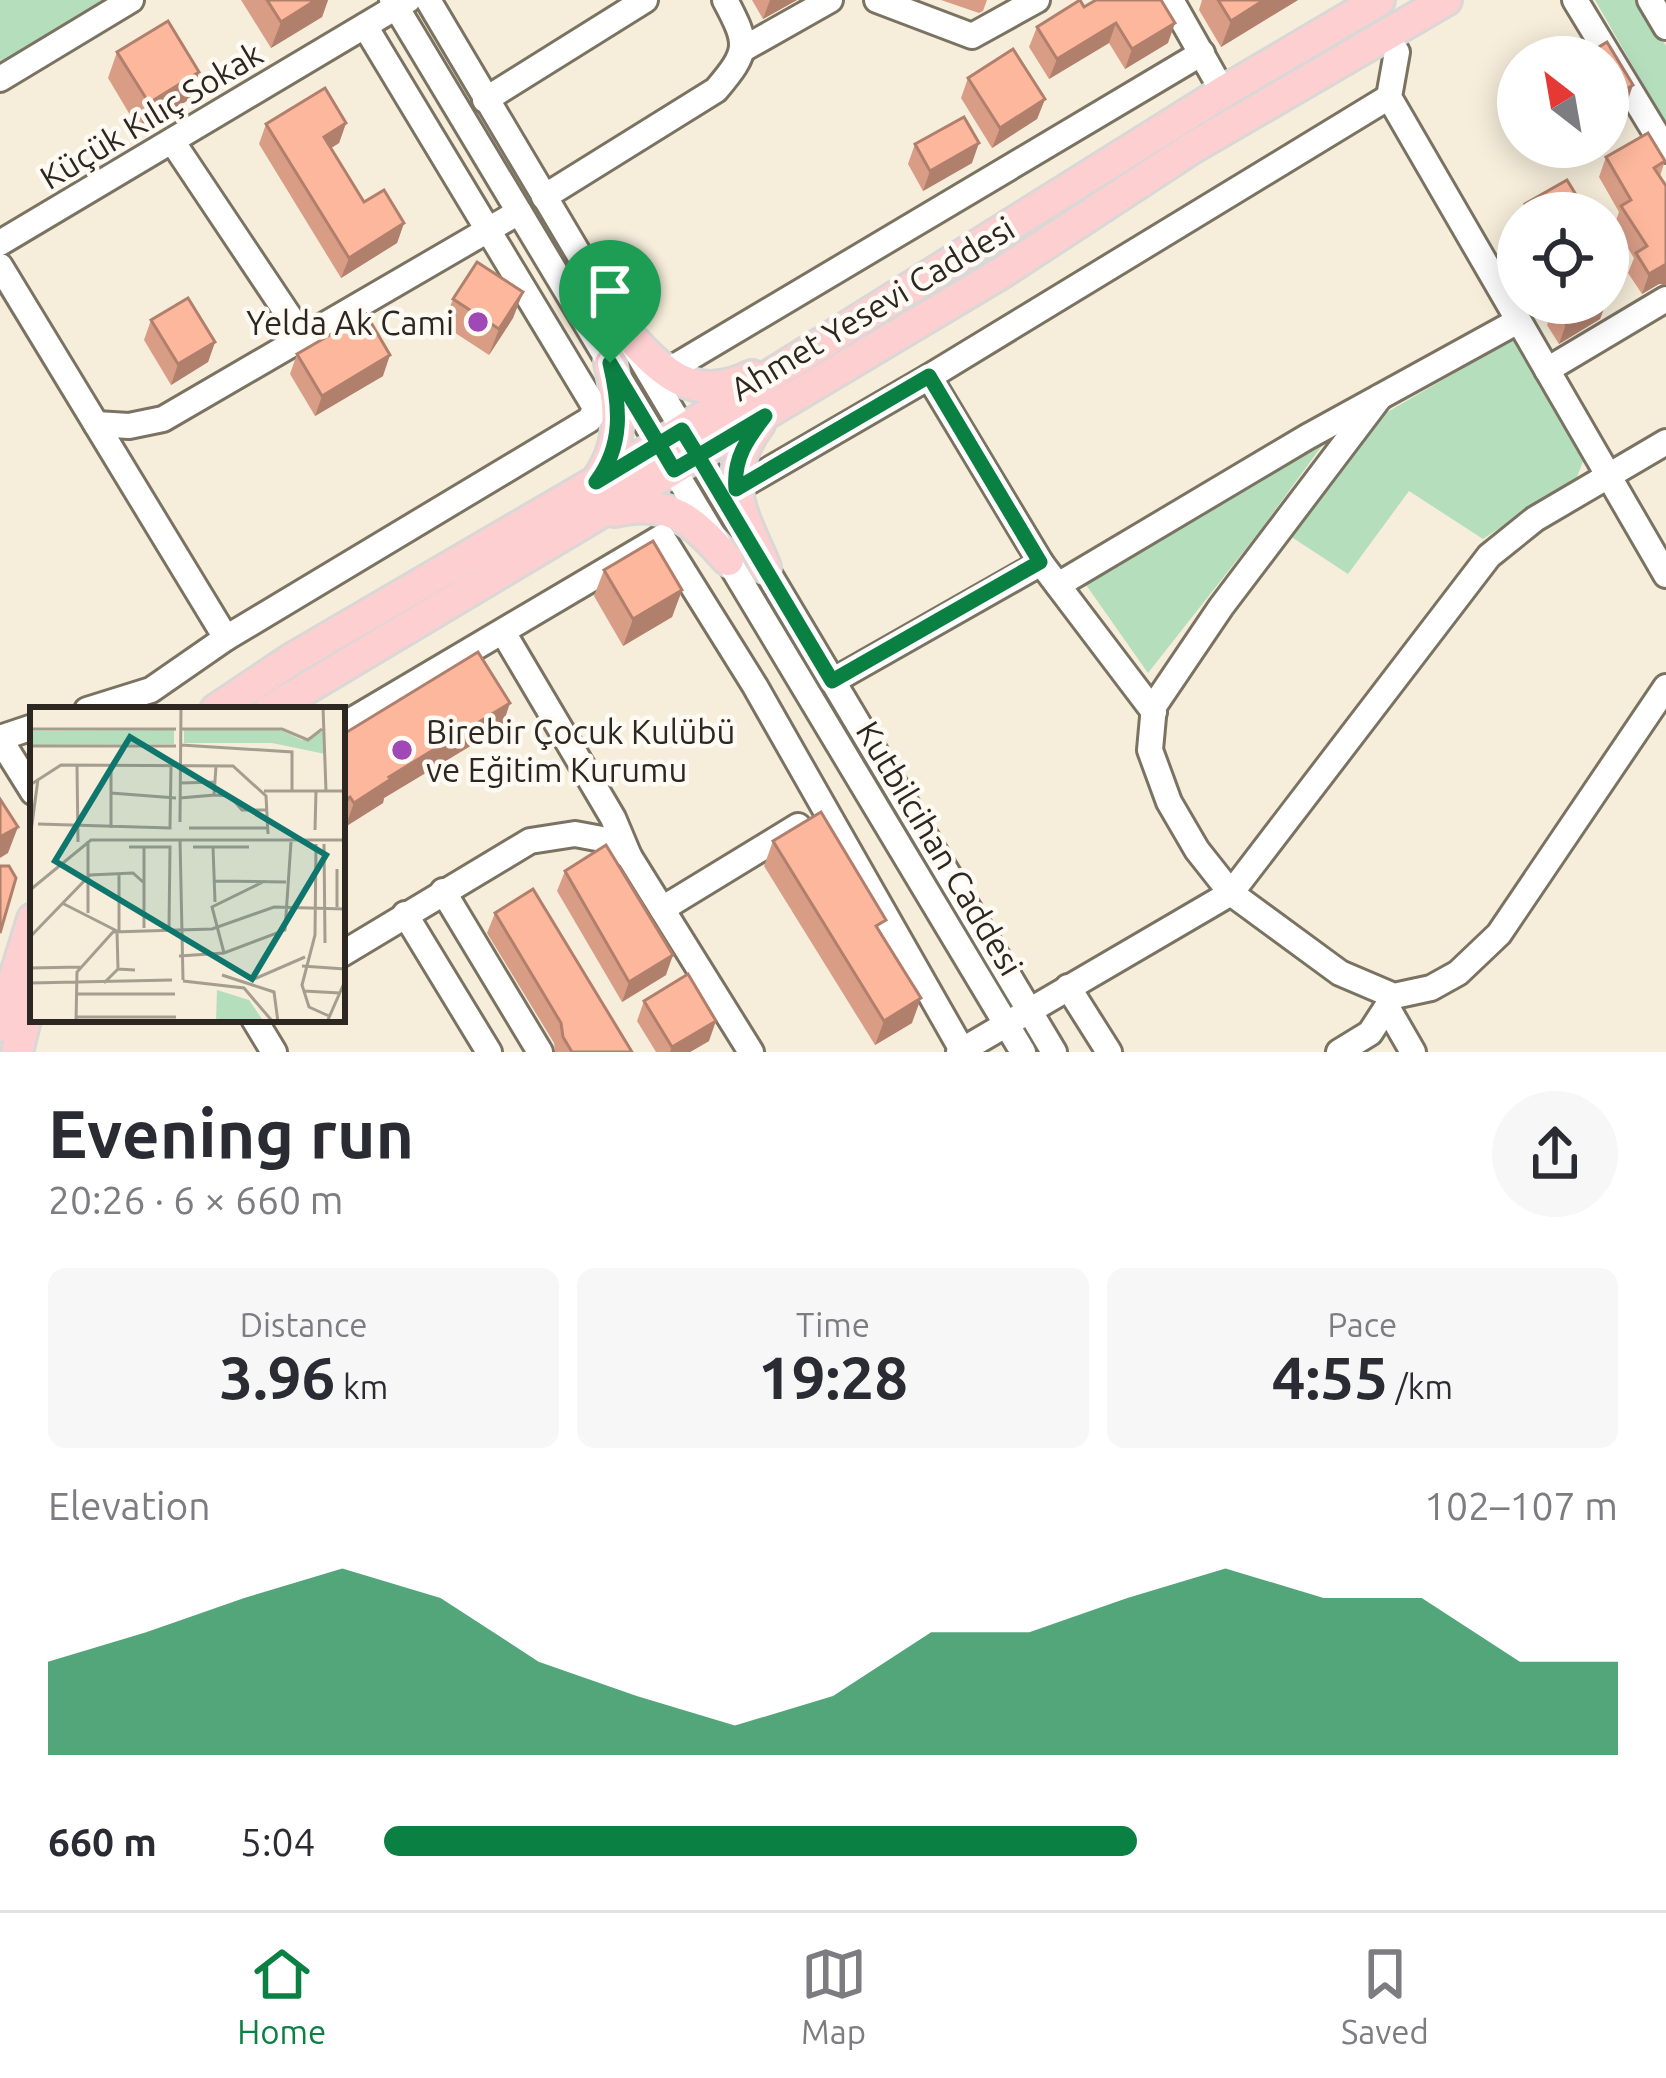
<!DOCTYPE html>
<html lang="en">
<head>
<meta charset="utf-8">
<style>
  body { margin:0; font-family:Ubuntu,sans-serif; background:#f7f7f7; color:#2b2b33; height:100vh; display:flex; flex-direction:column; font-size:45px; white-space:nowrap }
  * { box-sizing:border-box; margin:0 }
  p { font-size:39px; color:#7c7c81 }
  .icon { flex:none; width:66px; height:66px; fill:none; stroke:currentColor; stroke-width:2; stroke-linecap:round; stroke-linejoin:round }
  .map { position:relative; height:1052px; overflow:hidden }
  .side { display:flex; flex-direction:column; background:#fff; flex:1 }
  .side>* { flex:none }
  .needle { width:78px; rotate:329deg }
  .buttons { position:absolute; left:1497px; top:36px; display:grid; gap:24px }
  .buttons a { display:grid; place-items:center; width:132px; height:132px; border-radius:50%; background:#fff; box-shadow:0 6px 30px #0003; font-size:60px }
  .pin { position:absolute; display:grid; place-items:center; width:102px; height:102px; color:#fff; margin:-123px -51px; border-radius:50% 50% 50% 0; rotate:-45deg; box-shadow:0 0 12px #0007 }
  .pin .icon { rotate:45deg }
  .round { display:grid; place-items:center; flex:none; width:126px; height:126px; border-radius:63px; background:#f7f7f7 }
  .overview { display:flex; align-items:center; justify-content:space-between; height:204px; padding:0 48px }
  h1 { font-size:66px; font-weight:700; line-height:90px }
  .figures { display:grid; grid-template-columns:repeat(3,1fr); gap:18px; height:204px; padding:12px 48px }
  .figures div { display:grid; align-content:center; border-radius:18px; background:#f7f7f7; text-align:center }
  .figures b { font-size:60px; font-weight:700 }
  .figures small { font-size:33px; font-weight:400 }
  .figures p { font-size:33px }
  .chart { height:336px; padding:24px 48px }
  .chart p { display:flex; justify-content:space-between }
  .chart svg { width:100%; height:216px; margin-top:12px; fill:#0b8043; opacity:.7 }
  ul { padding:0 48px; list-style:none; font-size:39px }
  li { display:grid; grid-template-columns:192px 144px 1fr; align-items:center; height:90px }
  li i { height:30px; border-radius:15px; background:#0b8043 }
  .dock { display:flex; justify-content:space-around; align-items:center; height:168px; border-top:3px solid #e1e1e2; background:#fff; font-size:33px; color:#7c7c81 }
  .dock a { display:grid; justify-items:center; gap:6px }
  .dock .on { color:#0b8043 }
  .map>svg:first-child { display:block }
  .green { fill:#b5debd }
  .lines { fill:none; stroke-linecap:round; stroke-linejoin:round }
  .minor-casing { stroke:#7b7362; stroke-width:30 }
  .major-casing { stroke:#d9d8d7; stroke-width:36 }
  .minor { stroke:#fff; stroke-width:24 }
  .major { stroke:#fecfd0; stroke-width:30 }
  .wall { fill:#d99d86 }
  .shaded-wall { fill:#b0806d }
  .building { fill:#fcb79c; stroke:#b0806d; stroke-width:3 }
  .route-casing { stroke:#fff; stroke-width:24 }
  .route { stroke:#0b8043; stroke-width:15 }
  .poi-dot { fill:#a048b5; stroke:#fffbf4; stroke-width:4.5 }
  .labels { text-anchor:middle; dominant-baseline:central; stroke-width:9; stroke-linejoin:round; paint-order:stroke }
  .street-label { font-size:33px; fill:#2c2821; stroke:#fffbf4 }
  .poi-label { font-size:33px; fill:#2c2821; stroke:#fffbf4; text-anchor:end }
  .inset-road { fill:none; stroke:#a59e90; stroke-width:3 }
  .view { fill:#0f766e; fill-opacity:0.15; stroke:#0f766e; stroke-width:6 }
  .inset-edge { fill:none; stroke:#2c2821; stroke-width:6 }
</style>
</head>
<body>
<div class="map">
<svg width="1666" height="1052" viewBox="0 0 1666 1052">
  <rect width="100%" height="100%" fill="#f6edda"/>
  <g class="green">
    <path d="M0 0H110L0 67Z"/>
    <path d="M1595 0H1638L1666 46V124Z"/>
    <path d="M1513 339 1584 459 1577 477 1483 539 1409 491 1348 574 1287 534 1372 421Z"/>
    <path d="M1329 436 1259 532 1148 673 1084 582Z"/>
  </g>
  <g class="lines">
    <g class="minor-casing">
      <g id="minor">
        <path d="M392 0 1023 1052"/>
        <path d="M428 0 739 524"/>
        <path d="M877 0 972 36 1037 0"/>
        <path d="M1171 0 1223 92"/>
        <path d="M1575 0 1666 150"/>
        <path d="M1650 0 1666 27"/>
        <path d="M745 48 830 0"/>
        <path d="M1397 52 1389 97 1666 575"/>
        <path d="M0 79 131 0"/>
        <path d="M485 100 645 0"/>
        <path d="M172 141 303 337"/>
        <path d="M544 197 716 90C749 51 749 45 725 0"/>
        <path d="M0 243 408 0"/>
        <path d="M0 266 226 638"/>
        <path d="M1547 370 1666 299"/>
        <path d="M664 373 1202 53"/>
        <path d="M929 377 1041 563 1154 712"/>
        <path d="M1380 397 1221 607 1154 706 1150 750 1169 802 1197 850 1231 893 1340 973 1394 996 1431 988 1458 973 1499 934 1666 687"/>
        <path d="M96 424 129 426 163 419 519 212"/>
        <path d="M736 489 929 377 1389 97"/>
        <path d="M757 554 1054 1052"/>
        <path d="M1058 585 1307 437 1518 321"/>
        <path d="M503 632 613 818 629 856 751 1052"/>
        <path d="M833 681 1041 563"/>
        <path d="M87 710 151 690 226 638 589 420 596 409 365 26"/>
        <path d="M342 726 662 537 755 686 962 1050"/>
        <path d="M0 738 33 727"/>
        <path d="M0 739 33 792"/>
        <path d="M443 891 540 1052"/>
        <path d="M662 909 798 826"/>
        <path d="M405 914 489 1052"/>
        <path d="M342 954 530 841 575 834 602 839 629 856"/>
        <path d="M1068 987 1109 1052"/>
        <path d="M1387 1007 1413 1052"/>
        <path d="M254 1019 274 1052"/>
        <path d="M959 1052 1231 893 1489 556 1535 519 1666 442"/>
        <path d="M1339 1052 1370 1033 1394 996"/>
      </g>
    </g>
    <g class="major-casing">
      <g id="major">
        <path d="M620 326C660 369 689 406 752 376"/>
        <path d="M759 424C718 479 741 511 765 567"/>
        <path d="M596 482C624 445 620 406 610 363"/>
        <path d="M615 511C671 498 693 521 728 560"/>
        <path d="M216 710 292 659 659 445 1223 92 1379 0"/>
        <path d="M270 710 1001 273 1192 148 1446 0"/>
        <path d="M0 1026 33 919"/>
        <path d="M17 1052 33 987"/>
      </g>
    </g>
    <use href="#minor" class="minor"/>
    <use href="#major" class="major"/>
  </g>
  <g class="wall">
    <path d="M241 0H328L322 17 271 48Z"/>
    <path d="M752 0H797L763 19Z"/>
    <path d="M941 0H987L983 11 979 13Z"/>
    <path d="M1202 0H1298L1221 47 1199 10Z"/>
    <path d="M1084 7 1168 43 1125 69 1109 43 1049 79 1029 47 1037 27Z"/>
    <path d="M117 52 199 72 190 99 139 130 108 78Z"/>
    <path d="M968 78 1045 99 1037 119 992 148 961 98Z"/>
    <path d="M346 123 339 143 331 148 364 202 404 223 397 243 341 278 259 144 266 124Z"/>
    <path d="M915 144 972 163 923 191 908 164Z"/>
    <path d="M1606 157 1665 161 1660 176 1659 284 1642 294 1628 273 1634 258 1614 226 1619 212 1599 177Z"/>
    <path d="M523 292 513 318 489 355 443 325 453 299Z"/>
    <path d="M1550 303H1606L1600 319 1559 344 1547 325 1553 308Z"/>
    <path d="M151 320 215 342 208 362 171 385 144 340Z"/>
    <path d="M297 354 383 376 315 416 290 374Z"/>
    <path d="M604 570 682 590 672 617 623 646 594 596Z"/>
    <path d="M502 727 384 798 383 803 345 827 342 822V735Z"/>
    <path d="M773 841 881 934 912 1023 875 1045 764 866Z"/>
    <path d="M565 871 666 975 622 1002 557 891Z"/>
    <path d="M495 913 632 1052H555L554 1043 487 933Z"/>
    <path d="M644 1001 709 1041 690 1052H656L637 1021Z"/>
  </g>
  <g class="shaded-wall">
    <path d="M316 0H328L322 17 271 48 281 22Z"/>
    <path d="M770 0H797L763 19Z"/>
    <path d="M1264 0H1298L1221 47 1231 21Z"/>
    <path d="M1116 23 1109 43 1049 79 1057 59Z"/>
    <path d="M1175 23 1168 43 1125 69 1132 49Z"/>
    <path d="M199 72 190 99 139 130 149 103Z"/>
    <path d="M1633 85 1624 112 1608 121V100Z"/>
    <path d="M1045 99 1037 119 992 148 1000 128Z"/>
    <path d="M346 123 339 143 317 157 324 137Z"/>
    <path d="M979 143 972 163 923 191 930 171Z"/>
    <path d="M404 223 397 243 341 278 349 258Z"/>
    <path d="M1666 264V285L1659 284 1642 294 1649 274Z"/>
    <path d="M523 292 513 318 489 355 499 329Z"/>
    <path d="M1601 303H1606L1600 319 1559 344 1566 324Z"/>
    <path d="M215 342 208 362 171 385 178 364Z"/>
    <path d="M390 355 383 376 315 416 322 396Z"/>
    <path d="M682 590 672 617 623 646 633 619Z"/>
    <path d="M510 703 502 727 384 798 383 803 345 827 354 803 389 777Z"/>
    <path d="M350 797 342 818V802Z"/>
    <path d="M18 827 8 853 0 858V837Z"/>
    <path d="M673 955 666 975 622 1002 629 982Z"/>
    <path d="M921 998 912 1023 875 1045 884 1021Z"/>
    <path d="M716 1021 709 1041 690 1052H670L672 1047Z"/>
  </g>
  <g class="building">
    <path d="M267 0H316L281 22Z"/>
    <path d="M1080 0 1084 7 1096 0H1161L1175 23 1132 49 1116 23 1057 59 1037 27Z"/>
    <path d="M1218 0H1264L1231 21Z"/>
    <path d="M168 21 199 72 149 103 117 52Z"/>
    <path d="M1607 42 1633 85 1608 100V57H1582Z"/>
    <path d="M1013 49 1045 99 1000 128 968 78Z"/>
    <path d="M325 88 346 123 324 137 364 202 384 190 404 223 349 258 266 124Z"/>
    <path d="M964 117 979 143 930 171 915 144Z"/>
    <path d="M1648 133 1665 161 1654 168 1666 186V264L1649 274 1636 253 1647 246 1621 206 1631 200 1606 157Z"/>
    <path d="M1567 180 1584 208 1575 213H1530L1525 204Z"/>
    <path d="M477 262 523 292 499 329 453 299Z"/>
    <path d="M188 298 215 342 178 364 151 320Z"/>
    <path d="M1557 303H1601L1566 324 1554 304Z"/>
    <path d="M366 314 390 355 322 396 297 354Z"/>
    <path d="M653 541 682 590 633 619 604 570Z"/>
    <path d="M478 652 510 703 389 777 391 779 354 803 350 797 342 802V735Z"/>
    <path d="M0 799 18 827 0 837Z"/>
    <path d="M821 812 886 920 876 926 921 998 884 1021 773 841Z"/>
    <path d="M606 845 673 955 629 982 565 871Z"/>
    <path d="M0 866H9L16 878 0 933Z"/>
    <path d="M533 889 632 1052H572L563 1037 561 1023 495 913Z"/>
    <path d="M688 974 716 1021 672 1047 644 1001Z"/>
  </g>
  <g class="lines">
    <g class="route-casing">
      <path id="route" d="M610 363C631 398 653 434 674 470L698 456 832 681 1040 562 929 376 736 489C733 459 747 439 765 416L698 456 682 430 596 482C624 445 620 406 610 363"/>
    </g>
    <use href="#route" class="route"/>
  </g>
  <g class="poi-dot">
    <circle cx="478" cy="322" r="12"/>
    <circle cx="402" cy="750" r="12"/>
  </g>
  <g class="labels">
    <g class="street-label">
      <text transform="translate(151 115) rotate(-31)">Küçük Kılıç Sokak</text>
      <text transform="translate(872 308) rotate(-31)">Ahmet Yesevi Caddesi</text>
      <text transform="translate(940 848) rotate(59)">Kutbilcihan Caddesi</text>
    </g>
    <g class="poi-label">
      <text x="454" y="322">Yelda Ak Cami</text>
      <text x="426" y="731" text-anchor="start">Birebir Çocuk Kulübü<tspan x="426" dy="38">ve Eğitim Kurumu</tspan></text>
    </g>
  </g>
  <g transform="translate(30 707)">
    <rect width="315" height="315" fill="#f6edda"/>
    <path d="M144 23V37L0 38V24ZM154 23H250L272 33 293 24 295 47 242 36H154ZM187 283 219 293 234 315H186Z" fill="#b5debd"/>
    <path class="inset-road" d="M293 0 296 84M0 22H146M151 22H252L278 33 292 22M151 38 262 45V84M0 39H146M47 58 48 135M81 58V121M150 76 186 75M0 78 31 58 203 59 236 89 238 127M234 84H315M81 86 146 91M184 88 200 89 212 103H238M150 91 184 88 186 59M150 115 151 0M8 117 140 121 141 59M159 121H238M285 123 286 84M0 132 8 72M150 132 153 273M58 134V206M286 137 285 228 272 278 279 300 299 309M294 137 295 236M99 140H140L139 222M163 140H219M183 140 185 195M183 174 256 175M235 174 182 200 194 246 255 223 261 135M0 183 61 133H315M32 196 87 224M307 200V162M114 221V140M87 224 88 262M89 224V166M0 230 60 168 103 166 113 175M149 249 194 246M272 259 315 262M0 261 51 260M192 268 244 285 248 315M222 273 275 250M153 274 214 281 243 315M0 276 142 273M74 276 88 262 105 263M274 284 310 286M46 287H145M46 310H146M46 315 47 265 83 225 182 222 244 200 315 202M297 315 315 274"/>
    <path class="view" d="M100 30 296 148 222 272 25 154Z"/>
    <rect width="315" height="315" class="inset-edge"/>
  </g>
</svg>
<div class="buttons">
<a><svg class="needle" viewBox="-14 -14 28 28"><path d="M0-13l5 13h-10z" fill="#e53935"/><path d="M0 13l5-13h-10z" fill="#7c7c81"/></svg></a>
<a><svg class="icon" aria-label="locate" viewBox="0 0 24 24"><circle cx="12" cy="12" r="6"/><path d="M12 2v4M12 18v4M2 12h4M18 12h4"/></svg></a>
</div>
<div class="pin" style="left:610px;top:363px;background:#1e9e55"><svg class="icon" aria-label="arrive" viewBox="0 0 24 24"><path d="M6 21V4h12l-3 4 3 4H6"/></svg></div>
</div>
<section class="side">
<div class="overview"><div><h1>Evening run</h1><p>20:26 · 6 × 660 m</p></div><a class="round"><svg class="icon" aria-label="share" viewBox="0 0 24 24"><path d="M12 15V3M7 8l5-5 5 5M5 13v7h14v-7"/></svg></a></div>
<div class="figures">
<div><p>Distance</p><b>3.96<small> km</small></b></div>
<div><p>Time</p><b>19:28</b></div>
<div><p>Pace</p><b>4:55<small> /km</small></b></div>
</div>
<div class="chart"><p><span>Elevation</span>102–107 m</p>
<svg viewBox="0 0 160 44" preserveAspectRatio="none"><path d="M0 44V25L10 19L20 12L30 6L40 12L50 25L60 32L70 38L80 32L90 19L100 19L110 12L120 6L130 12L140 12L150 25L160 25V44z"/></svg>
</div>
<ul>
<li><b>660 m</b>5:04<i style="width:61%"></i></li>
</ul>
</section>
<nav class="dock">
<a class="on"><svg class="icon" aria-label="home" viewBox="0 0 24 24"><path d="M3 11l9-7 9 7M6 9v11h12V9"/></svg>Home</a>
<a><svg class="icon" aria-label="map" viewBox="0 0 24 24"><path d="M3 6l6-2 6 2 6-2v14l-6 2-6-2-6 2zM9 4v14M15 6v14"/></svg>Map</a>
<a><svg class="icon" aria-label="saved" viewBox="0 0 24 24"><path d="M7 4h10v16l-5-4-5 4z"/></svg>Saved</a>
</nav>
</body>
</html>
